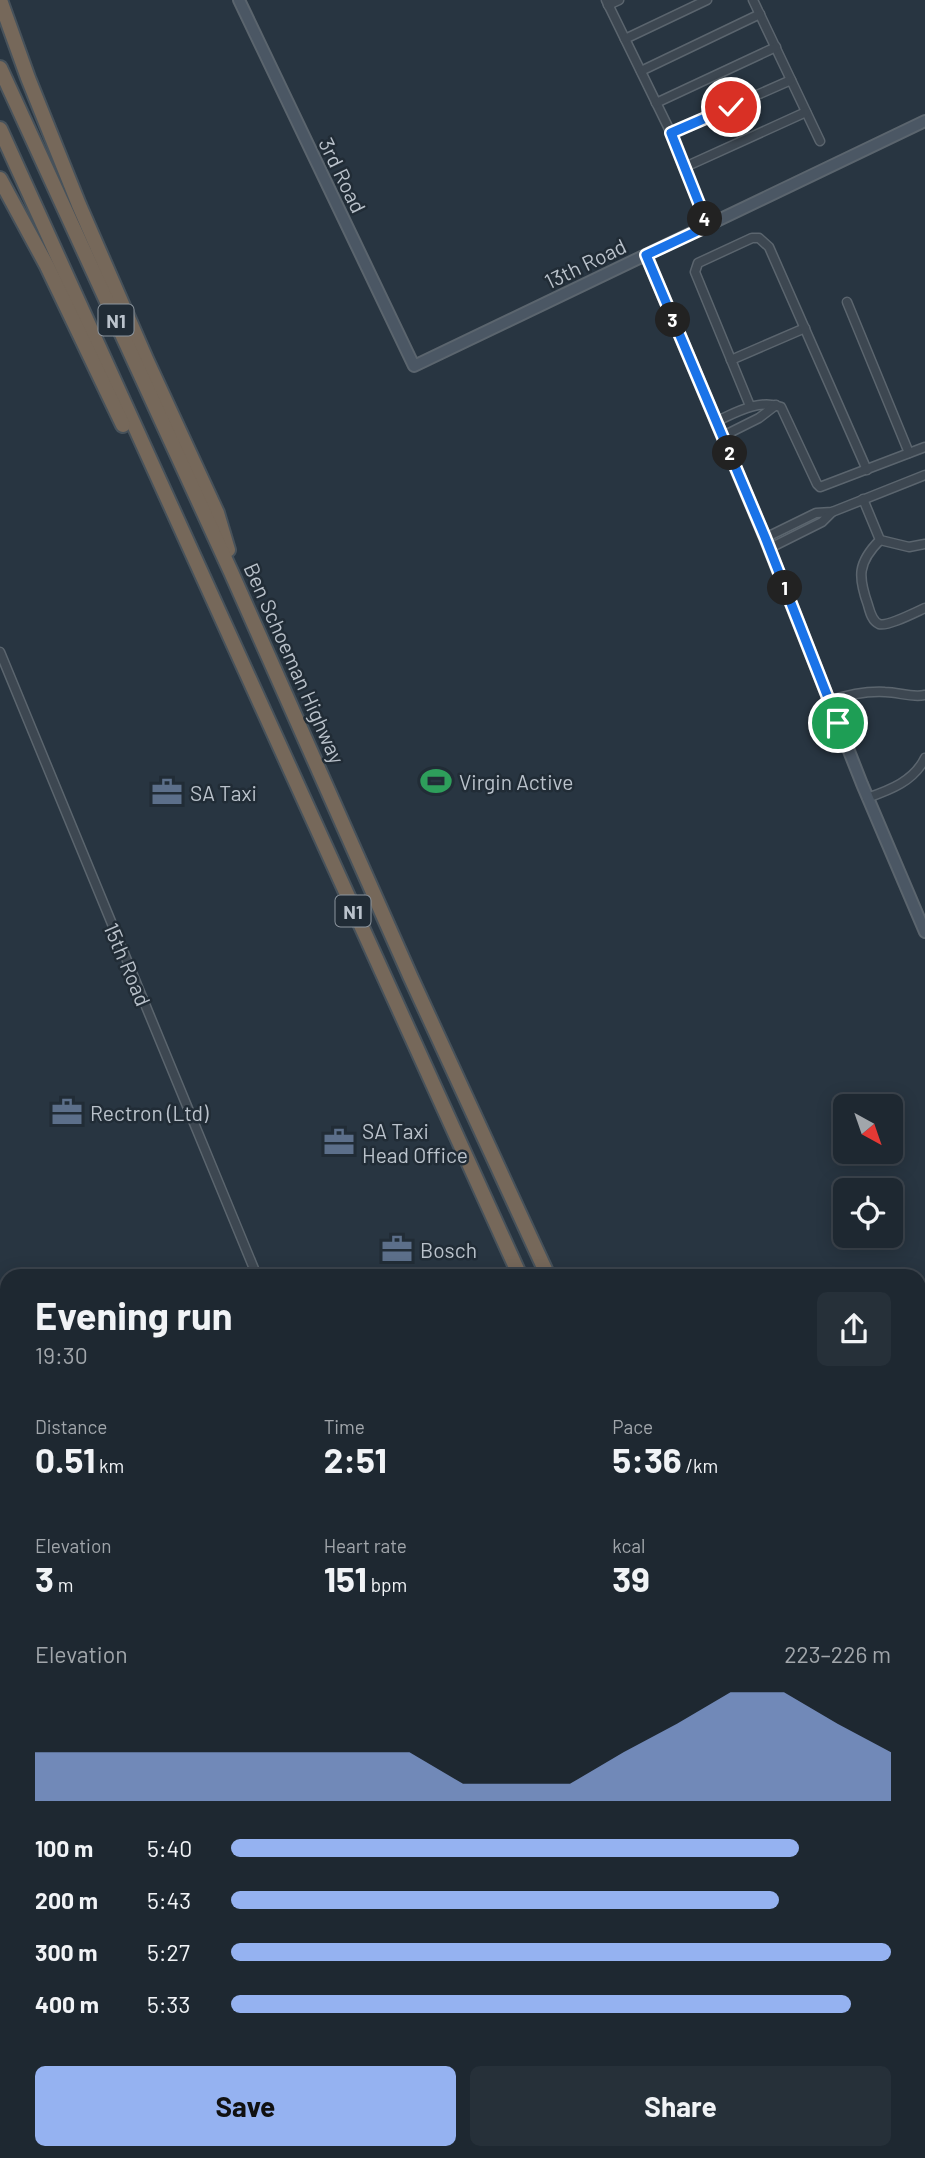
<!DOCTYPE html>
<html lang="en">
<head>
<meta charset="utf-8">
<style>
  body { margin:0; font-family:Barlow,sans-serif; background:#263039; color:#f1f3f6; height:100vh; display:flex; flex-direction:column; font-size:26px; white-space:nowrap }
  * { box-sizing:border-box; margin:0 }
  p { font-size:23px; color:#a1a6ab }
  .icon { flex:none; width:38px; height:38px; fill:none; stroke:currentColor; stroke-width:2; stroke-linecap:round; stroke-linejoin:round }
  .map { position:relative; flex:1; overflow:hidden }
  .sheet { position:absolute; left:0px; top:1269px; width:926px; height:891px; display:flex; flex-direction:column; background:#1e2831; border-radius:21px 21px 0 0; box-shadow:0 4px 18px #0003,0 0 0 2px #3c444d }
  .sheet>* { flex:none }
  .needle { width:46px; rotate:140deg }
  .tools { position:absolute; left:833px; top:1094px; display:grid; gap:14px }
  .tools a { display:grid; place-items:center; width:70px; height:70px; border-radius:10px; background:#1e2831; box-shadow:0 4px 18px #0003,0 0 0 2px #3c444d; font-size:35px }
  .pin { position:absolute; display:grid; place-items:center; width:60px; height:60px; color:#fff; margin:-30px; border:4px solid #fff; border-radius:50%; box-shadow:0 2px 7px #0007 }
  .km { position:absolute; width:35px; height:35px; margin:-18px; border-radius:50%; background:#222; color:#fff; font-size:19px; line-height:35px; text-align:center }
  .round { display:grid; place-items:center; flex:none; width:74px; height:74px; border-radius:10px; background:#263039 }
  .head { display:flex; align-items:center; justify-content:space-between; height:119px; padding:0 35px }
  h1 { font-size:38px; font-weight:700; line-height:52px }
  .figures { display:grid; grid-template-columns:repeat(3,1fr); gap:10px; height:119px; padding:7px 35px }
  .figures div { display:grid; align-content:center }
  .figures b { font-size:35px; font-weight:700 }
  .figures small { font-size:19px; font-weight:400 }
  .figures p { font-size:19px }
  .chart { height:196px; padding:14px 35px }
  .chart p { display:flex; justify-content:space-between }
  .chart svg { width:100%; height:126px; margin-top:7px; fill:#95b2f1; opacity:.7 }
  .primary-button { display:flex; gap:14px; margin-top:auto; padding:14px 35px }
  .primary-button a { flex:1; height:80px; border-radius:10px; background:#95b2f1; color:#111; font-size:28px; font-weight:700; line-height:80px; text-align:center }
  .primary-button a+a { background:#263039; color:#f1f3f6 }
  ul { padding:0 35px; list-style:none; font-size:23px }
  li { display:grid; grid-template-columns:112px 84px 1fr; align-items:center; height:52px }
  li i { height:18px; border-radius:9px; background:#95b2f1 }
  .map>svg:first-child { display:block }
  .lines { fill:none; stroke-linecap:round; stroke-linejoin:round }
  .street-casing { stroke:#5b656e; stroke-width:11 }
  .secondary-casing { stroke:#5b656e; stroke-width:14 }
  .highway-casing { stroke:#47525b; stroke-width:18 }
  .street { stroke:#3d4751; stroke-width:8 }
  .secondary { stroke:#4b5764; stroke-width:10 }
  .highway { stroke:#76685a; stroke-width:14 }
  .route-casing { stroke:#fff; stroke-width:14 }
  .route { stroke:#1a73e8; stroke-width:9 }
  .labels { text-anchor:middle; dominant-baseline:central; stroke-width:5; stroke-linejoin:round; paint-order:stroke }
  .shield { fill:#212c36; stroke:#8c959e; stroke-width:2 }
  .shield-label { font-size:19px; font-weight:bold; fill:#bac2cb }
  .street-label { font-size:21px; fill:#bac2cb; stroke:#212c36 }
  .poi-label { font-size:21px; fill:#bac2cb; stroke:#212c36; text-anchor:start }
</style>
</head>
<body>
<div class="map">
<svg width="925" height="2158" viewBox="0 0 925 2158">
  <rect width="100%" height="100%" fill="#283541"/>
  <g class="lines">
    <g class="street-casing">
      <g id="street">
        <path d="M606 0 671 133 708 226"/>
        <path d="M753 0 820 141"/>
        <path d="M608 5 619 0"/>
        <path d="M625 39 707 0"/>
        <path d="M641 71 760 14"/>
        <path d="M656 103 776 47"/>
        <path d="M671 133 791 80"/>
        <path d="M685 167 806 112"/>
        <path d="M847 302 909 453"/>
        <path d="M731 360 805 328"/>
        <path d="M750 406 695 272 698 263 752 238H759L769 247 867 470"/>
        <path d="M717 421C737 412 759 399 781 407L817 484 820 487 925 447"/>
        <path d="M723 436 759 418 776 405"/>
        <path d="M863 499 880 540C857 563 858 577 868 605 870 612 872 621 879 624 887 627 916 612 925 608"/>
        <path d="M765 538 816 513 832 512 925 475"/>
        <path d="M880 540 909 547 925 544"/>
        <path d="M770 548 822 522 832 512"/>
        <path d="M0 652 257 1276"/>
        <path d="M829 701C847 695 866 691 885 692 899 692 911 698 925 695"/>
        <path d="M867 798C890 790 914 781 925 758"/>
        <path d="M0 1656 7 1673"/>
        <path d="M205 2152 208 2158"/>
        <path d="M615 2152 618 2158"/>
        <path d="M514 2158 525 2152"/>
      </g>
    </g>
    <g class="secondary-casing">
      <g id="secondary">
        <path d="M239 0 414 366 925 121"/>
        <path d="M646 255 765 538 862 784 925 932"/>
      </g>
    </g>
    <g class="highway-casing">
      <g id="highway">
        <path d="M0 0 28 78 79 205 146 359 217 513 228 550"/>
        <path d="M0 68 231 572 411 978 548 1276"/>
        <path d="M0 129 520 1276"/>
        <path d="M0 179 47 266 123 425"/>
        <path d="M919 2079 925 2092"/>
        <path d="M919 2152 921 2158"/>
      </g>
    </g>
    <use href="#street" class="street"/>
    <use href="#secondary" class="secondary"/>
    <use href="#highway" class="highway"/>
  </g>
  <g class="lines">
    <g class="route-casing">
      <path id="route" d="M731 107 671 133 708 226 646 255 765 537 838 723"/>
    </g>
    <use href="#route" class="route"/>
  </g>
  <defs>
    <g id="stadium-bare" transform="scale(2.415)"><path d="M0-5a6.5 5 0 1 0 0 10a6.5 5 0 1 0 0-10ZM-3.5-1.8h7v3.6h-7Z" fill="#2e9e5b" stroke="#212c36" stroke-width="2.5" paint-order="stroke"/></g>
    <g id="office-bare" transform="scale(2.415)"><path d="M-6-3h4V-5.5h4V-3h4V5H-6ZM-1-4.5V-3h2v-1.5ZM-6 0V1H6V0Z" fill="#5c6f8a" stroke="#212c36" stroke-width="2.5" paint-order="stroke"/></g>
  </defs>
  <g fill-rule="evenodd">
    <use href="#stadium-bare" x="436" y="781"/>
    <use href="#office-bare" x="167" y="792"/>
    <use href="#office-bare" x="67" y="1112"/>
    <use href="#office-bare" x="339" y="1142"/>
    <use href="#office-bare" x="397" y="1249"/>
  </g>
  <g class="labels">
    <g class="shield">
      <rect x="98.5" y="304.5" width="35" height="31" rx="5"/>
      <rect x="335.5" y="895.5" width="35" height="31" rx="5"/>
    </g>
    <g class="shield-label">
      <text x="116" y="320">N1</text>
      <text x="353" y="911">N1</text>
    </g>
    <g class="street-label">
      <text transform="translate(343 175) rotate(64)">3rd Road</text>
      <text transform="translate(585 263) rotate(-26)">13th Road</text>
      <text transform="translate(295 663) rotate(66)">Ben Schoeman Highway</text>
      <text transform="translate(128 964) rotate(67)">15th Road</text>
    </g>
    <g class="poi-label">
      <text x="459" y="781">Virgin Active</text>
      <text x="190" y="792">SA Taxi</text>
      <text x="90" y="1112">Rectron (Ltd)</text>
      <text x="362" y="1130">SA Taxi<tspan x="362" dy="24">Head Office</tspan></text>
      <text x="420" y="1249">Bosch</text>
    </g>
  </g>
</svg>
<div class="tools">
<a><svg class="needle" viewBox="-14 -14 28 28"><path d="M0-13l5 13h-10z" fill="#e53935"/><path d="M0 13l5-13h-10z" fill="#a1a6ab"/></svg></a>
<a><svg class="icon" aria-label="locate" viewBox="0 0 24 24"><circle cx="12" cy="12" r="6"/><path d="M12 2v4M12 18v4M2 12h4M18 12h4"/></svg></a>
</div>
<div class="pin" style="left:838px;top:723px;background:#1e9e55"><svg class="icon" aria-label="arrive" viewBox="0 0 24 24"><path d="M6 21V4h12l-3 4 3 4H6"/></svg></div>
<div class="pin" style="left:731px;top:107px;background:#d93025"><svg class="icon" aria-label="check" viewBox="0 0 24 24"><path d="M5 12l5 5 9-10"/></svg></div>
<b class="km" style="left:785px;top:588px">1</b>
<b class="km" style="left:730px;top:453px">2</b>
<b class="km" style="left:673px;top:320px">3</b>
<b class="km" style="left:705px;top:219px">4</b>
<section class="sheet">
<div class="head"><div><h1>Evening run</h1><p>19:30</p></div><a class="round"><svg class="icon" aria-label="share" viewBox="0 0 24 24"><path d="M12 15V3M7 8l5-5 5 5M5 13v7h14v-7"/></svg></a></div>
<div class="figures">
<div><p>Distance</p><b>0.51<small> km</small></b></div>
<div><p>Time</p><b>2:51</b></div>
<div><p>Pace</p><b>5:36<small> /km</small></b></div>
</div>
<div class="figures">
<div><p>Elevation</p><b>3<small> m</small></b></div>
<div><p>Heart rate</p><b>151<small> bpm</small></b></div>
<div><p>kcal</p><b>39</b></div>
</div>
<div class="chart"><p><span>Elevation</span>223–226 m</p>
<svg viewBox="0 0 160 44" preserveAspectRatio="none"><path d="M0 44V27L10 27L20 27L30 27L40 27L50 27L60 27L70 27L80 38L90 38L100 38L110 27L120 17L130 6L140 6L150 17L160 27V44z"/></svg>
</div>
<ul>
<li><b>100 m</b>5:40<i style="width:86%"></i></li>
<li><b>200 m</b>5:43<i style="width:83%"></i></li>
<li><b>300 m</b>5:27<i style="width:100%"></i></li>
<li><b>400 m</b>5:33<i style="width:94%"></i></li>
</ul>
<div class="primary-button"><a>Save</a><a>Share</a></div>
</section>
</div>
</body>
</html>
